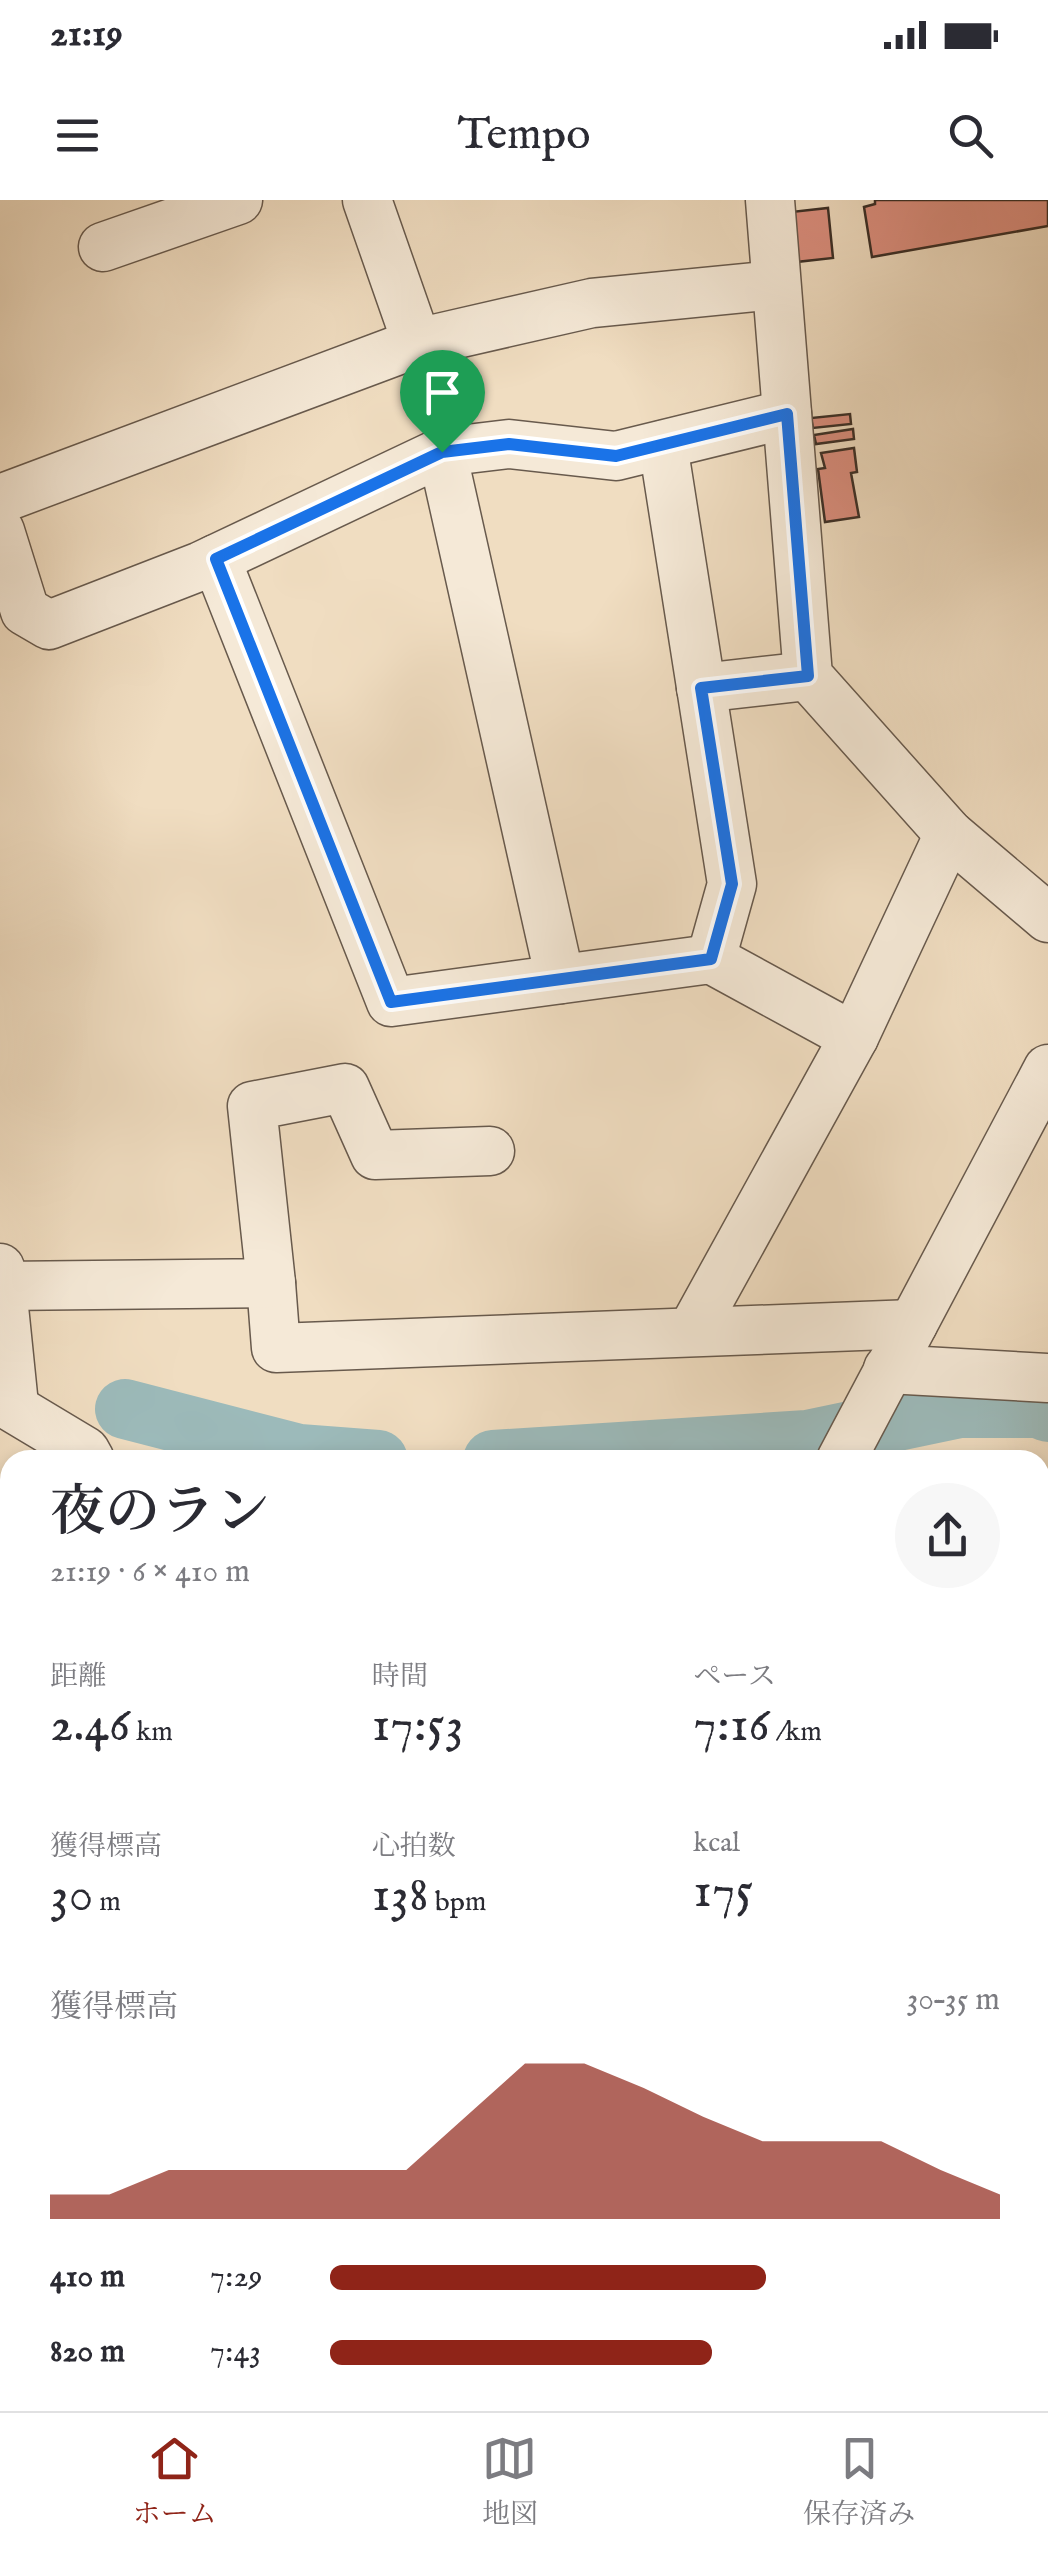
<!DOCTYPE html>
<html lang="ja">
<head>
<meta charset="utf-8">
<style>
  body { margin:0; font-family:"IM FELL English","Noto Serif JP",serif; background:#f7f7f7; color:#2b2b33; height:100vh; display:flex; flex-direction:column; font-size:38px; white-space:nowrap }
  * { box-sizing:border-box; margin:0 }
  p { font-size:32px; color:#7c7c81 }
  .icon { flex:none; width:55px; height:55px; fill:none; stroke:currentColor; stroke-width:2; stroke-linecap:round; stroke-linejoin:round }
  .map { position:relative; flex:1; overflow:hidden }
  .sheet { position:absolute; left:0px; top:1250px; width:1050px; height:962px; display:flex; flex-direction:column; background:#fff; border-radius:30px 30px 0 0; box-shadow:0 5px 15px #0003 }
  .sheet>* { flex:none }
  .pin { position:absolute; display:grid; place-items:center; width:85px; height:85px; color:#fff; margin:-102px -42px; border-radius:50% 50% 50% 0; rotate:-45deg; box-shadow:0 0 10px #0007 }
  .pin .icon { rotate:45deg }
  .round { display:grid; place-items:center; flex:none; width:105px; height:105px; border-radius:52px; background:#f7f7f7 }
  .summary { display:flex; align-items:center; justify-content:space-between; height:170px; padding:0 50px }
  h1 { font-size:55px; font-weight:600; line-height:75px }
  .stats { display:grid; grid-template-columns:repeat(3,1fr); gap:15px; height:170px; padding:10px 50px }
  .stats div { display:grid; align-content:center }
  .stats b { font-size:50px; font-weight:600 }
  .stats small { font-size:28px; font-weight:400 }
  .stats p { font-size:28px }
  .chart { height:280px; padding:20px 50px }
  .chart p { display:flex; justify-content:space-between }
  .chart svg { width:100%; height:180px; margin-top:10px; fill:#8f2418; opacity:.7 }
  ul { padding:0 50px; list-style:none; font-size:32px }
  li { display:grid; grid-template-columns:160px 120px 1fr; align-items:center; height:75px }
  li i { height:25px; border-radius:12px; background:#8f2418 }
  .status { display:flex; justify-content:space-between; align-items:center; height:70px; padding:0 50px; background:#fff; direction:ltr }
  .status svg { height:28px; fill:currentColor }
  header { display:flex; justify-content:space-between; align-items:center; height:130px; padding:0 50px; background:#fff; font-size:45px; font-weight:600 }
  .dock { display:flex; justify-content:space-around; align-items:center; height:140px; border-top:2px solid #e1e1e2; background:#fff; font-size:28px; color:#7c7c81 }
  .dock a { display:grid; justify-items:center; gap:5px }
  .dock .current { color:#8f2418 }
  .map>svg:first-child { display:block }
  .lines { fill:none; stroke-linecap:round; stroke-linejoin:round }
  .river { stroke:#9cbaba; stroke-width:60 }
  .building { fill:#db8e7e; stroke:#3a2e26; stroke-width:2.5 }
  .minor-casing { stroke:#685a4d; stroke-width:51 }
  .minor { stroke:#f5e9d7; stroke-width:48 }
  .route-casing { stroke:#fff; stroke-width:20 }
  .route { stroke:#1a73e8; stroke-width:12 }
</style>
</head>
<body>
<div class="status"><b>21:19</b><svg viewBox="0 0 49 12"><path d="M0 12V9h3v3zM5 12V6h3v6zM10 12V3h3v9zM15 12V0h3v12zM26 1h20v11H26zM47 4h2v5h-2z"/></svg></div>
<header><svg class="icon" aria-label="menu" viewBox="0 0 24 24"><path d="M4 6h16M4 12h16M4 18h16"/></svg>Tempo<svg class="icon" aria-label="search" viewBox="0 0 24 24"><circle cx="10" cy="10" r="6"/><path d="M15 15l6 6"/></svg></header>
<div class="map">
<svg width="1048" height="2211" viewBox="0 0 1048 2211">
  <rect width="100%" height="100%" fill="#f0ddc1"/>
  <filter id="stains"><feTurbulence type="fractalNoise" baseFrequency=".002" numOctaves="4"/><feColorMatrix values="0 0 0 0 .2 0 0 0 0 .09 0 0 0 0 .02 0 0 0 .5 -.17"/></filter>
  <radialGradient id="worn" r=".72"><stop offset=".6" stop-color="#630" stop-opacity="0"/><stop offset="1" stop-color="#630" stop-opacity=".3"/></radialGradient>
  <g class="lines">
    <g class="river">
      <path d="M125 1209 299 1254 378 1260"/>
      <path d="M493 1260 807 1240 960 1208H1038L1048 1212"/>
      <path d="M1040 2016 1048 2001"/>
      <path d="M978 2211 980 2202"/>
    </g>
  </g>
  <g class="building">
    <path d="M875 0H1048V26L872 57 864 7 875 4Z"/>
    <path d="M828 8 833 58 796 62 791 12Z"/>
    <path d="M850 214 851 224 813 228 811 218Z"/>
    <path d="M853 229 854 239 816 244 814 235Z"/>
    <path d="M854 248 857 272 851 273 859 317 825 322 818 269 825 268 821 253Z"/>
  </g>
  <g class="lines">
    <g class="minor-casing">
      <g id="minor">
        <path d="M367 0 417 143"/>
        <path d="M770 0 808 476 949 634 1048 718"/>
        <path d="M103 47 238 0"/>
        <path d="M663 245 732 684 711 759"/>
        <path d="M442 252 560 779"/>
        <path d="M0 299 417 143 592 103 776 85"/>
        <path d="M0 331 25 411 49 425 201 366 442 252 509 244 616 256 787 214"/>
        <path d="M216 359 391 802 711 759 854 837"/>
        <path d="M701 488 808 476"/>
        <path d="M0 1068 14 1205"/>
        <path d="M271 1083 276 1148 913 1124"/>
        <path d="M2 1086 271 1083 252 906 345 888 375 955 490 951"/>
        <path d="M693 1129 854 837 949 634"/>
        <path d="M888 1169 1048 1178"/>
        <path d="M0 1200 85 1251 90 1260"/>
        <path d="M841 1260 1048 869"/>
        <path d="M1040 1580 1048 1579"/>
        <path d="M1040 1784H1048"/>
        <path d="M0 1900 10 1857"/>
        <path d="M0 1995 10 2024"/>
        <path d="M0 2133 10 2130"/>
        <path d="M127 2202 134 2211"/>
        <path d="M439 2202 443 2211"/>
        <path d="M774 2211 793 2202"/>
        <path d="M951 2211 953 2202"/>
      </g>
    </g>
    <use href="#minor" class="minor"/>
  </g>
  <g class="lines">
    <g class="route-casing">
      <path id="route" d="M787 214 808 476 701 488 732 684 711 759 391 802 216 359 442 252 509 244 616 256Z"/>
    </g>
    <use href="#route" class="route"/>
  </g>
  <rect width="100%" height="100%" filter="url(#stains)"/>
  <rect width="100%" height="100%" fill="url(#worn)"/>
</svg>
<div class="pin" style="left:442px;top:252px;background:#1e9e55"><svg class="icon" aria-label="arrive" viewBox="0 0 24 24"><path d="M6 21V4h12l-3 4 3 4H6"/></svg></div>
<section class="sheet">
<div class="summary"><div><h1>夜のラン</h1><p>21:19 · 6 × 410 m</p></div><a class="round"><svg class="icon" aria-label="share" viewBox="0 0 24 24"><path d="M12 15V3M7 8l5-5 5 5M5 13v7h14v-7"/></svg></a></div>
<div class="stats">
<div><p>距離</p><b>2.46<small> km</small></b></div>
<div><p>時間</p><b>17:53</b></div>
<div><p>ペース</p><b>7:16<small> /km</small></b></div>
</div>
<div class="stats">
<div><p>獲得標高</p><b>30<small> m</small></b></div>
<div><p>心拍数</p><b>138<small> bpm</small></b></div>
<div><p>kcal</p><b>175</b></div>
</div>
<div class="chart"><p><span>獲得標高</span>30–35 m</p>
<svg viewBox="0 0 160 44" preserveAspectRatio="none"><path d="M0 44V38L10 38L20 32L30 32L40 32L50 32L60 32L70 19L80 6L90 6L100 12L110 19L120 25L130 25L140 25L150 32L160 38V44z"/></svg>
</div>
<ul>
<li><b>410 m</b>7:29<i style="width:65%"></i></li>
<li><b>820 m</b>7:43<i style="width:57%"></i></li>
</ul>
</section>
</div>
<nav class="dock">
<a class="current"><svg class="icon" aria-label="home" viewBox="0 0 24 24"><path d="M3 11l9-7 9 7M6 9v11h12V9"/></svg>ホーム</a>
<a><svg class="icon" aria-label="map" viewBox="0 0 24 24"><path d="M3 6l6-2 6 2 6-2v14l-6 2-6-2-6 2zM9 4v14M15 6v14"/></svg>地図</a>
<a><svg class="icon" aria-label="saved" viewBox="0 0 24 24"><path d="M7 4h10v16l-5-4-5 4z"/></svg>保存済み</a>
</nav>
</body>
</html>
